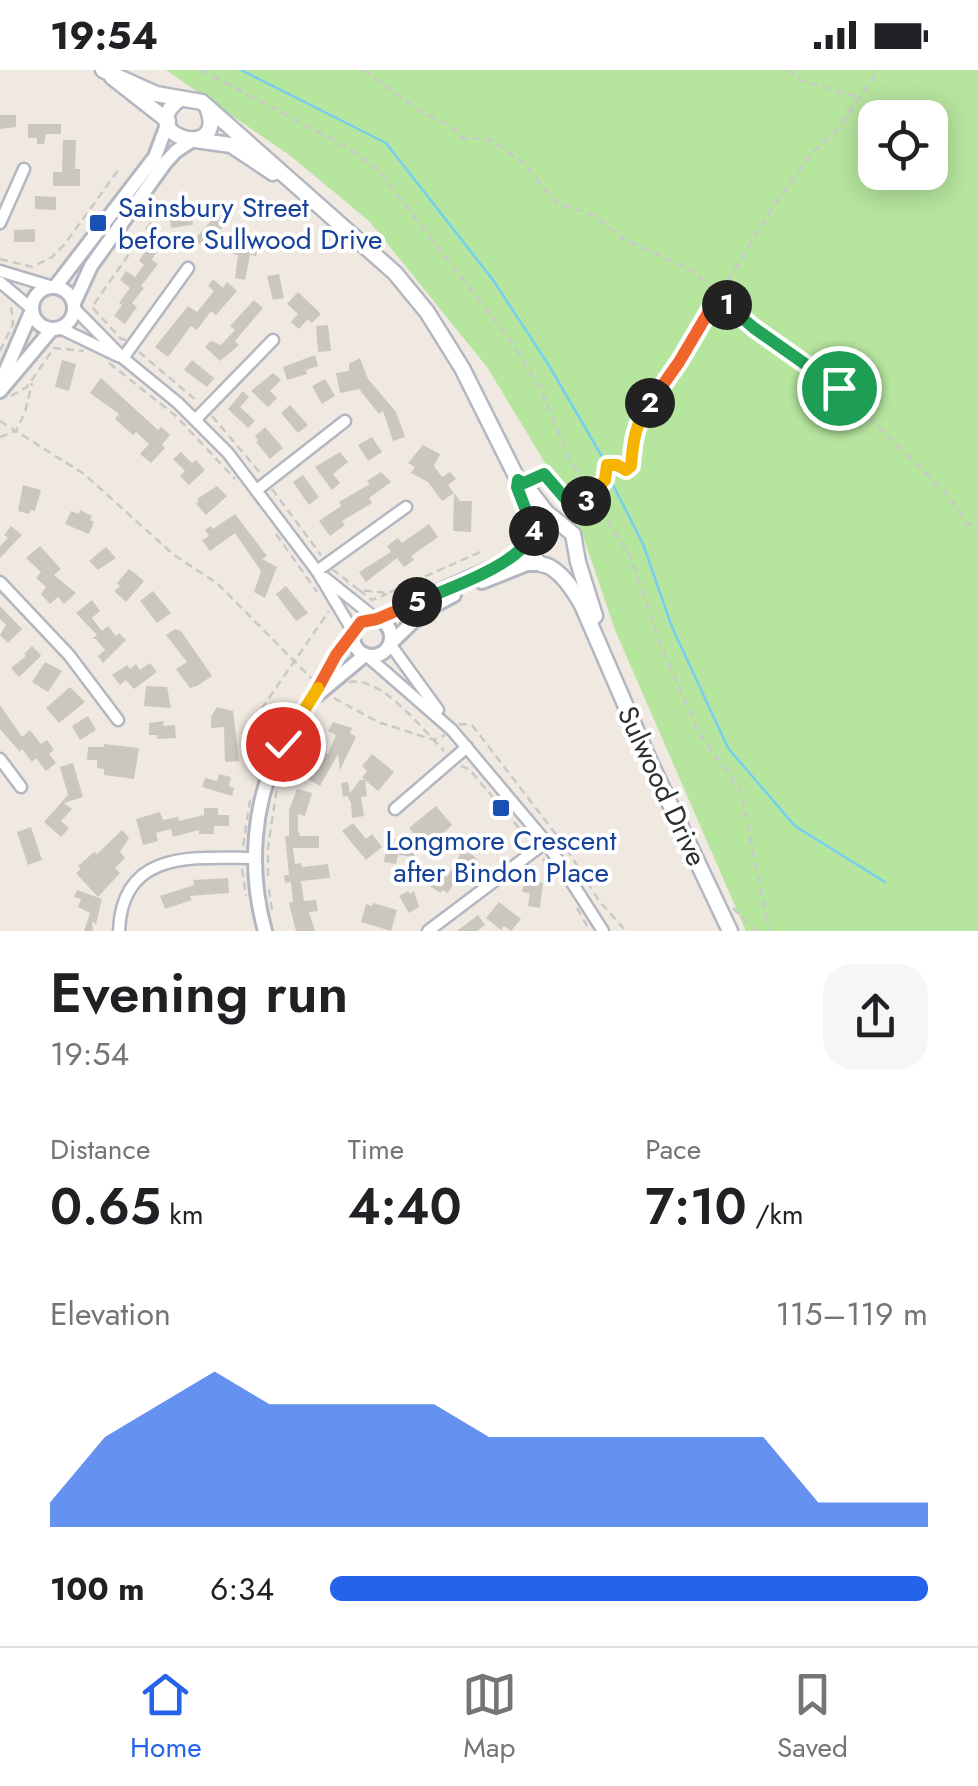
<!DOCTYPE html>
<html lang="en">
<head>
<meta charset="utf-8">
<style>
  body { margin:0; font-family:Jost,sans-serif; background:#f6f6f6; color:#202124; height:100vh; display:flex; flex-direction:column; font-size:38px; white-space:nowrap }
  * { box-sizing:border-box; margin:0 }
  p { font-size:32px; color:#757577 }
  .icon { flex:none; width:55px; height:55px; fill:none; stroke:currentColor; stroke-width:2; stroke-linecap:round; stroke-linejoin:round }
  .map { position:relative; height:861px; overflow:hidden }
  .panel { display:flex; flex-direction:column; background:#fff; flex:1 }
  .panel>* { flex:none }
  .controls { position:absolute; left:858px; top:30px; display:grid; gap:20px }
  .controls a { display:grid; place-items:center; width:90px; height:90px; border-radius:20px; background:#fff; box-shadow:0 5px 25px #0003; font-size:50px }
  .pin { position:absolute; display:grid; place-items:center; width:85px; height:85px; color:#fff; margin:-42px; border:5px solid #fff; border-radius:50%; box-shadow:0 2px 10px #0007 }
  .km { position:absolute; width:50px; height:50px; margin:-25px; border-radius:50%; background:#222; color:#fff; font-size:28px; line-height:50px; text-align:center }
  .round { display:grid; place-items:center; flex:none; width:105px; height:105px; border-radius:30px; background:#f6f6f6 }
  .head { display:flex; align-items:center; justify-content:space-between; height:170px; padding:0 50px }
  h1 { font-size:55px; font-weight:600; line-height:75px }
  .stats { display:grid; grid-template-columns:repeat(3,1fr); gap:15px; height:170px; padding:10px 50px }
  .stats div { display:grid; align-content:center }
  .stats b { font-size:50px; font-weight:600 }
  .stats small { font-size:28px; font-weight:400 }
  .stats p { font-size:28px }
  .chart { height:280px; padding:20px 50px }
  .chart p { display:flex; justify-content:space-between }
  .chart svg { width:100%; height:180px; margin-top:10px; fill:#2563eb; opacity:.7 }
  ul { padding:0 50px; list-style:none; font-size:32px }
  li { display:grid; grid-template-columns:160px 120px 1fr; align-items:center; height:75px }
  li i { height:25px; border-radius:12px; background:#2563eb }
  .status { display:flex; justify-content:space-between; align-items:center; height:70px; padding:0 50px; background:#fff; direction:ltr }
  .status svg { height:28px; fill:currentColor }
  .menu { display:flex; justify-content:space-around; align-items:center; height:140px; border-top:2px solid #e0e0e0; background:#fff; font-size:28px; color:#757577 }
  .menu a { display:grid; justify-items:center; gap:5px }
  .menu .on { color:#2563eb }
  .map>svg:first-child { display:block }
  .green { fill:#b6e59e; fill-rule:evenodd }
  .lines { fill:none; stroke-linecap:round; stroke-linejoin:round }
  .stream { stroke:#75cff0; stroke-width:2.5 }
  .building { fill:#cbc7bf }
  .minor-casing { stroke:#b4b7c1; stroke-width:15 }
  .tertiary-casing { stroke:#b4b7c1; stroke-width:18 }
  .secondary-casing { stroke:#b4b7c1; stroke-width:19 }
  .path { stroke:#c9c9c9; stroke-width:2.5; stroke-dasharray:8 5; stroke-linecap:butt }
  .minor { stroke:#fff; stroke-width:10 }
  .tertiary { stroke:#fff; stroke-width:12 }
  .secondary { stroke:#fff; stroke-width:14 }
  .split-1-casing { stroke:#fff; stroke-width:20 }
  .split-2-casing { stroke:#fff; stroke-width:20 }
  .split-3-casing { stroke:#fff; stroke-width:20 }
  .split-4-casing { stroke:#fff; stroke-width:20 }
  .split-5-casing { stroke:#fff; stroke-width:20 }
  .split-6-casing { stroke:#fff; stroke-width:20 }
  .split-7-casing { stroke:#fff; stroke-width:20 }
  .split-1 { stroke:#22a559; stroke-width:12 }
  .split-2 { stroke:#f0652b; stroke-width:12 }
  .split-3 { stroke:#f5b400; stroke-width:12 }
  .split-4 { stroke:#22a559; stroke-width:12 }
  .split-5 { stroke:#22a559; stroke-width:12 }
  .split-6 { stroke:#f0652b; stroke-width:12 }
  .split-7 { stroke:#f5b400; stroke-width:12 }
  .transit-dot { fill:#1a4fb4; stroke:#fff; stroke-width:4 }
  .labels { text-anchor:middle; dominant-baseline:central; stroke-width:8; stroke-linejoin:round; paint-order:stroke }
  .transit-label { font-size:28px; fill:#164399; stroke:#fff; text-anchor:start }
  .street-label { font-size:28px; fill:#2e2e2e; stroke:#fff }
</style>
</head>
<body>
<div class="status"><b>19:54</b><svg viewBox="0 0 49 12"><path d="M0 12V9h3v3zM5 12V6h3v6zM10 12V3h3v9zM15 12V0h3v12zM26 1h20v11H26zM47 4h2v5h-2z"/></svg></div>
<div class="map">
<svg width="978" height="861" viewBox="0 0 978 861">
  <rect width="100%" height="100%" fill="#efe9e1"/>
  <path class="green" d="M166 0H978V861H746L615 560 584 469 565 426 487 297 369 151 292 87ZM875 48H930V102H875Z"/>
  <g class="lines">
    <path class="stream" d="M241 0 386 73 493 210 548 294 607 395 613 415 643 474 672 557 728 678 795 756 885 812"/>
  </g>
  <g class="building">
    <path d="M0 45H16V57L0 59Z"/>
    <path d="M28 54H61V64H46L44 74H37V68H28Z"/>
    <path d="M63 70H76L75 99H80V116H53V102H62Z"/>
    <path d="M35 126 56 127V140L35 139Z"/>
    <path d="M191 139 193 155 171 158 169 142Z"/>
    <path d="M216 145 227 152 204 177 194 170Z"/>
    <path d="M35 159V172H14V160Z"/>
    <path d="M156 164 163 169 152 190 158 194 141 216 144 218 132 233 137 237 125 254 114 246 122 235 119 233 130 218 120 210 126 201 135 207 144 195 139 191Z"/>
    <path d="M236 171 258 176 256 186 250 185 245 210 235 208 238 185 233 184Z"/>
    <path d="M279 204 284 228 273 230 267 206Z"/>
    <path d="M213 209 223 218 227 212 237 221 216 245 211 241 197 260 191 256 168 287 155 277 188 236 197 242 214 221 208 216Z"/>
    <path d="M298 222 321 244 312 253 308 249 299 259 291 252 298 244 287 234Z"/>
    <path d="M254 230 263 238 235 271 239 275 220 291 205 277 211 271 221 275 235 260 230 256Z"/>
    <path d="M328 255 331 281 318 282 316 256Z"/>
    <path d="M315 285 318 296 306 300 307 304 287 310 283 297Z"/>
    <path d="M360 288 368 309 396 342 405 367 393 371 383 341 379 344 359 319 340 323 336 303 349 301V294Z"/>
    <path d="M62 290 76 294 69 321 55 317Z"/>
    <path d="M192 290 214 308 207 317 184 300Z"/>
    <path d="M273 303 281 310 270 321 277 328 268 337 251 321Z"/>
    <path d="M101 308 158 360 161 357 170 365 162 375 165 378 151 393 140 384 149 374 136 362 133 365 115 349 119 344 90 323Z"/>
    <path d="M325 309 335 326 322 334 312 316Z"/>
    <path d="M243 321 249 327 240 337 255 351 248 358 228 339Z"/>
    <path d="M290 335 308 355 298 363 281 343Z"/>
    <path d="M265 357 283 378 270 389 256 372 258 370 255 366Z"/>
    <path d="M372 367 382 382 368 391 358 375Z"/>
    <path d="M423 375 440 384 434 396 442 407 450 402 456 409 448 415 454 423 442 431 428 412 411 403 415 397 408 393Z"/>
    <path d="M181 382 192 393 196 390 205 400 189 415 180 406 185 401 173 389Z"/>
    <path d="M340 382 348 392 333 404 340 413 332 420 315 397Z"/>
    <path d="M381 402 391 412 369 428 372 433 342 451 345 455 330 466 319 451 341 436 339 432 370 414 367 411Z"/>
    <path d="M303 405 319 427 309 435 293 412Z"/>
    <path d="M23 415 41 420 35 441 31 440 29 444 18 441Z"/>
    <path d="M217 416 227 426 206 445 196 434 199 431 197 429Z"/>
    <path d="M454 423 460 431H472L471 462 453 461Z"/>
    <path d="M80 440 92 446 90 450 94 452 89 464 65 454 71 441 79 444Z"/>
    <path d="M235 444 267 486 262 489 277 497 265 528 254 522 261 501 235 463 210 481 202 470 209 466 205 460 211 456 213 459Z"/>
    <path d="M429 454 438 467 411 486 414 490 404 497 397 488 366 512 359 502 391 482 387 476 398 468 402 473Z"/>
    <path d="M11 456 22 465 0 488V476L8 468 4 465Z"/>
    <path d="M40 476 61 499 54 505 76 523 64 534 58 527 50 534 41 524 46 517 36 508 41 502 26 488Z"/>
    <path d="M106 477 116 488 98 500 89 491Z"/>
    <path d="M129 499 144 511 126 532 114 521 120 516 117 513Z"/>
    <path d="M286 516 308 543 296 551 276 524Z"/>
    <path d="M153 521 171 543 157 553 140 531Z"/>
    <path d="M92 530 100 541 92 548 102 561 108 556 116 566 119 563 126 570 103 593 98 586 105 580 96 569H92L97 565 76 543Z"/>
    <path d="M0 536 22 559 8 573 0 565 6 555 0 549Z"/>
    <path d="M175 559 181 561 212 606 197 616 190 618 176 599 187 592 166 565Z"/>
    <path d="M32 576 41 585 39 588 19 607 11 598 26 586 24 584Z"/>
    <path d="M45 592 62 601 48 622 32 612Z"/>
    <path d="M150 593 157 602 134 619 126 610 120 615 112 605 127 595 130 599 136 594 140 600Z"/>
    <path d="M146 616 167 617 171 638 144 636Z"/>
    <path d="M70 617 85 632 59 653 46 638Z"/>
    <path d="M0 635 22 667 30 660 41 674 47 670 54 680 49 684 56 693 46 701 36 688 32 692 22 679 20 682 0 659Z"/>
    <path d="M217 637 233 641 239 691 225 692 224 657 211 658V647Z"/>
    <path d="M88 646 96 660 80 670 72 656Z"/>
    <path d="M164 651 163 656 175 655 176 668 157 669V665H149V653Z"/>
    <path d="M333 652 352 658 350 663 356 667 340 700 338 684 320 716 300 705 310 684 316 687 320 680 328 684 336 665 328 661Z"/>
    <path d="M104 674 139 678 134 709 104 705V699L97 698V690H87L88 677H104Z"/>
    <path d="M372 684 394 702 378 721 365 710 367 726 361 727 364 746 352 748 351 733 347 726 343 727 341 713 348 712 350 723 360 710H365L362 708 367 701 362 696Z"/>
    <path d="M73 693 83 727 64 733 72 739 61 751 69 758 61 767 44 752 68 725 60 697Z"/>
    <path d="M219 704 231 707 229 716 234 718 232 726 202 717 205 708 217 711Z"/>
    <path d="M297 719 312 723 305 746 298 744V761L300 766H319V778H293L295 794 301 793 302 797 328 794 330 808 301 811 304 831 316 830 318 841 309 842 315 861H296L289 833 293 832 291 812 285 813 284 805H289L285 766H289V740Z"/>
    <path d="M436 736 452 755 426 779 409 758Z"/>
    <path d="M204 738H218V745H229V756H214V764H199V760L173 767 171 759 156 763 158 771 143 775 136 749 160 742 163 750 178 747 179 751 204 745Z"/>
    <path d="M353 753 366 769 372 764 382 777 366 790 342 761Z"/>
    <path d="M31 757 42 790 28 795 17 762Z"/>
    <path d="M122 760 129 768 120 782 125 788 115 798 120 803 98 827 76 803 81 799 78 796 94 782 97 784Z"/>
    <path d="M388 768 416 772 414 787 398 785 396 794 384 792Z"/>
    <path d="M454 769 477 789 467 806 460 802 448 823 442 820 441 823 424 813 431 801 447 807 460 785 448 778Z"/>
    <path d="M228 808 229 823 190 826 192 830 165 839 160 826 194 815 193 810Z"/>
    <path d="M524 811 543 813 540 838 528 836 530 823 522 822Z"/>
    <path d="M77 820 102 829 96 854 92 852 93 861H84L90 843 78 837 81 829 74 827Z"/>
    <path d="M408 821 410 824 414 821 419 837 409 843 399 826Z"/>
    <path d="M499 832 521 849 511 861 504 856 501 860 486 848Z"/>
    <path d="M373 833 397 840 391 861 361 852 366 834 372 836Z"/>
    <path d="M478 845 485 855 477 861H457Z"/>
  </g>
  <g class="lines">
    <g class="minor-casing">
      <g id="minor">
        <path d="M0 153 24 99"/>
        <path d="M0 201 53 217"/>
        <path d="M0 212 32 239"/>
        <path d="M74 238 123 288 178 333 228 383 317 501 354 563"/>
        <path d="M60 258 118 286"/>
        <path d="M123 288 188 198"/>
        <path d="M196 349 273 270"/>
        <path d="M258 419 345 351"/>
        <path d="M317 501 406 437"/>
        <path d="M325 508 375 548"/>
        <path d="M0 512 69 585 118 650"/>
        <path d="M390 574 438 640"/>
        <path d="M366 585 452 660 546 772 603 861"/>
        <path d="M0 689 21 717"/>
        <path d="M395 739 467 677"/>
        <path d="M119 861C122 778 196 788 255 788"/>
        <path d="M428 861 546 772"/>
      </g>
    </g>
    <g class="tertiary-casing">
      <g id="tertiary">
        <path d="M55 217 155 87 168 52"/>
        <circle cx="53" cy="238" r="21"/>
        <path d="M74 233 91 196 165 93 176 81 193 70"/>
        <path d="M0 314 32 240"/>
        <path d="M0 321 52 259"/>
        <path d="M482 512 527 494H541"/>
        <circle cx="372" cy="567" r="19"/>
        <path d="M377 549 505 492 531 469"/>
        <path d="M391 573 424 541 454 525"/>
        <path d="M317 625 365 585"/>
        <path d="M265 861C248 800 252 730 283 674 292 658 303 644 312 629 326 606 336 585 353 564"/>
      </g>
    </g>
    <g class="secondary-casing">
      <g id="secondary">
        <path d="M103 0 156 24 202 32 395 203 427 242 462 298 518 410 534 462"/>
        <path d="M112 7 168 51"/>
        <path d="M180 29C131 66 230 93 207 37"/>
        <path d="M195 70 231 75 273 103"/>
        <path d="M523 412 546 442 573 464 578 492 595 546"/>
        <path d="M559 453C539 452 520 471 536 490 544 498 541 492 550 497 564 505 574 521 582 535L650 692 730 861"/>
      </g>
    </g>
    <g class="path">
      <path d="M201 0 347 77 378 100 513 274 541 320 569 388 630 486 660 573 699 663 741 721 769 861"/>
      <path d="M364 0 421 42 450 56 463 68 489 69 524 93 556 133 596 146 622 168 692 200 753 259 839 318 950 427 966 452 978 459"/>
      <path d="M788 0 800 10 858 27"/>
      <path d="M0 189 32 197 52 187 65 174 119 99"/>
      <path d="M126 270 121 269 92 237 166 131"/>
      <path d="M0 281 13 254 11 236"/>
      <path d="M139 282 197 331"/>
      <path d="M109 293 176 346 235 409"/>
      <path d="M11 326 27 317 54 278 84 281"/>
      <path d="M212 346 262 405"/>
      <path d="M0 351 84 404 174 485 218 514 311 608"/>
      <path d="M0 367 16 361 25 342 32 313"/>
      <path d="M532 408 544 404 570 434C593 434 605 416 607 395H617L626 400 631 396V371L637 351 679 292 771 140 812 83 835 62 879 0"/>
      <path d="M272 419 321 485"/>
      <path d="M276 464 317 522"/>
      <path d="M332 499 359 520 388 523 480 482"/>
      <path d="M359 520 372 530 387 524"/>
      <path d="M349 612C382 606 422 659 444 681"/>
      <path d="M334 628 378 652 434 670 445 665"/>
      <path d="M459 654 472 655 565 776 599 831 626 861"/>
      <path d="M262 689 255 664 260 641 329 541"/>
      <path d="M461 696 469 699 529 770"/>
      <path d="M243 776 250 730"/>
      <path d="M543 789 553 803"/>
      <path d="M242 799 246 826"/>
      <path d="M268 806V777L277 718 308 657"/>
      <path d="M269 819 272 840"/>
      <path d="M577 838 590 861"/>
      <path d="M733 838 756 861"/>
    </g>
    <use href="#minor" class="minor"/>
    <use href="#tertiary" class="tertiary"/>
    <use href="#secondary" class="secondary"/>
  </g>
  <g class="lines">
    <g class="split-1-casing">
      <path id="split-1" d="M727 235 754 258 839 318"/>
    </g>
    <g class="split-2-casing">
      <path id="split-2" d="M650 333 679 292 718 226 727 235"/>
    </g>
    <g class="split-3-casing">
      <path id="split-3" d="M586 431 605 410 607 395H617L626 400 631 396C633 371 635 354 650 333"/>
    </g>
    <g class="split-4-casing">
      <path id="split-4" d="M534 461 517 417 518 410 524 413 544 404 570 434 586 431"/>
    </g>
    <g class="split-5-casing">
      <path id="split-5" d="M417 532C449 518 521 495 534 461"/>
    </g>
    <g class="split-6-casing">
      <path id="split-6" d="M318 618 336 585 361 552 377 549 417 532"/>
    </g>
    <g class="split-7-casing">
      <path id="split-7" d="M283 674 318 618"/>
    </g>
    <use href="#split-1" class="split-1"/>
    <use href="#split-2" class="split-2"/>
    <use href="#split-3" class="split-3"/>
    <use href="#split-4" class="split-4"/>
    <use href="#split-5" class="split-5"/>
    <use href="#split-6" class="split-6"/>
    <use href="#split-7" class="split-7"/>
  </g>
  <g class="transit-dot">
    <rect x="88" y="143" width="20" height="20" rx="5"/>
    <rect x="491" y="728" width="20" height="20" rx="5"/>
  </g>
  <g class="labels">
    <g class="transit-label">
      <text x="118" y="137">Sainsbury Street<tspan x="118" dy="32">before Sullwood Drive</tspan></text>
      <text x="501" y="770" text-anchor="middle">Longmore Crescent<tspan x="501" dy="32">after Bindon Place</tspan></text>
    </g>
    <g class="street-label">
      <text transform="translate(662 716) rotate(65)">Sulwood Drive</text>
    </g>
  </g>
</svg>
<div class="controls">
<a><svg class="icon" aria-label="locate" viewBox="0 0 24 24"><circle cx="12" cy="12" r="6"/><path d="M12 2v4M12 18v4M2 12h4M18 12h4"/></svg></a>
</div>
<div class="pin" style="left:839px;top:318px;background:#1e9e55"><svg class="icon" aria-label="arrive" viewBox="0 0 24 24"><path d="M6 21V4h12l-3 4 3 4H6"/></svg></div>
<div class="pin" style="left:283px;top:674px;background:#d93025"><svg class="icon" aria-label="check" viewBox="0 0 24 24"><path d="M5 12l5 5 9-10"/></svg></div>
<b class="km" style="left:727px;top:235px">1</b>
<b class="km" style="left:650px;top:333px">2</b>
<b class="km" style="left:586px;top:431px">3</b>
<b class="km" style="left:534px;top:461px">4</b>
<b class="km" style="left:417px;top:532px">5</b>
</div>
<section class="panel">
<div class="head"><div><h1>Evening run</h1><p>19:54</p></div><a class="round"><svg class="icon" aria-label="share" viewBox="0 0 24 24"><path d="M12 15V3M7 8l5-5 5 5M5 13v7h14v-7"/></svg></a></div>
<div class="stats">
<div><p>Distance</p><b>0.65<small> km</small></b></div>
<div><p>Time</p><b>4:40</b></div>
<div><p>Pace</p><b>7:10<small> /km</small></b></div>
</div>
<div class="chart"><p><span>Elevation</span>115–119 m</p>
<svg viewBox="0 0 160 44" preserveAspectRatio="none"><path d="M0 44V38L10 22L20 14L30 6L40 14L50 14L60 14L70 14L80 22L90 22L100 22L110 22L120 22L130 22L140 38L150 38L160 38V44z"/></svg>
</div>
<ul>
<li><b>100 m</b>6:34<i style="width:100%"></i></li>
</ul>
</section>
<nav class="menu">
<a class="on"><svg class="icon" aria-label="home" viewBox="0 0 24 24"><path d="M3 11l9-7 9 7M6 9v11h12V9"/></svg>Home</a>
<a><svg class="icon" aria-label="map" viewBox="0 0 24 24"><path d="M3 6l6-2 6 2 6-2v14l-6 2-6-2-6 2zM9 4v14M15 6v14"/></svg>Map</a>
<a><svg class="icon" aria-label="saved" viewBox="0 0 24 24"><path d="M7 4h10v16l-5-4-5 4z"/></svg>Saved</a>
</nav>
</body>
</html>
